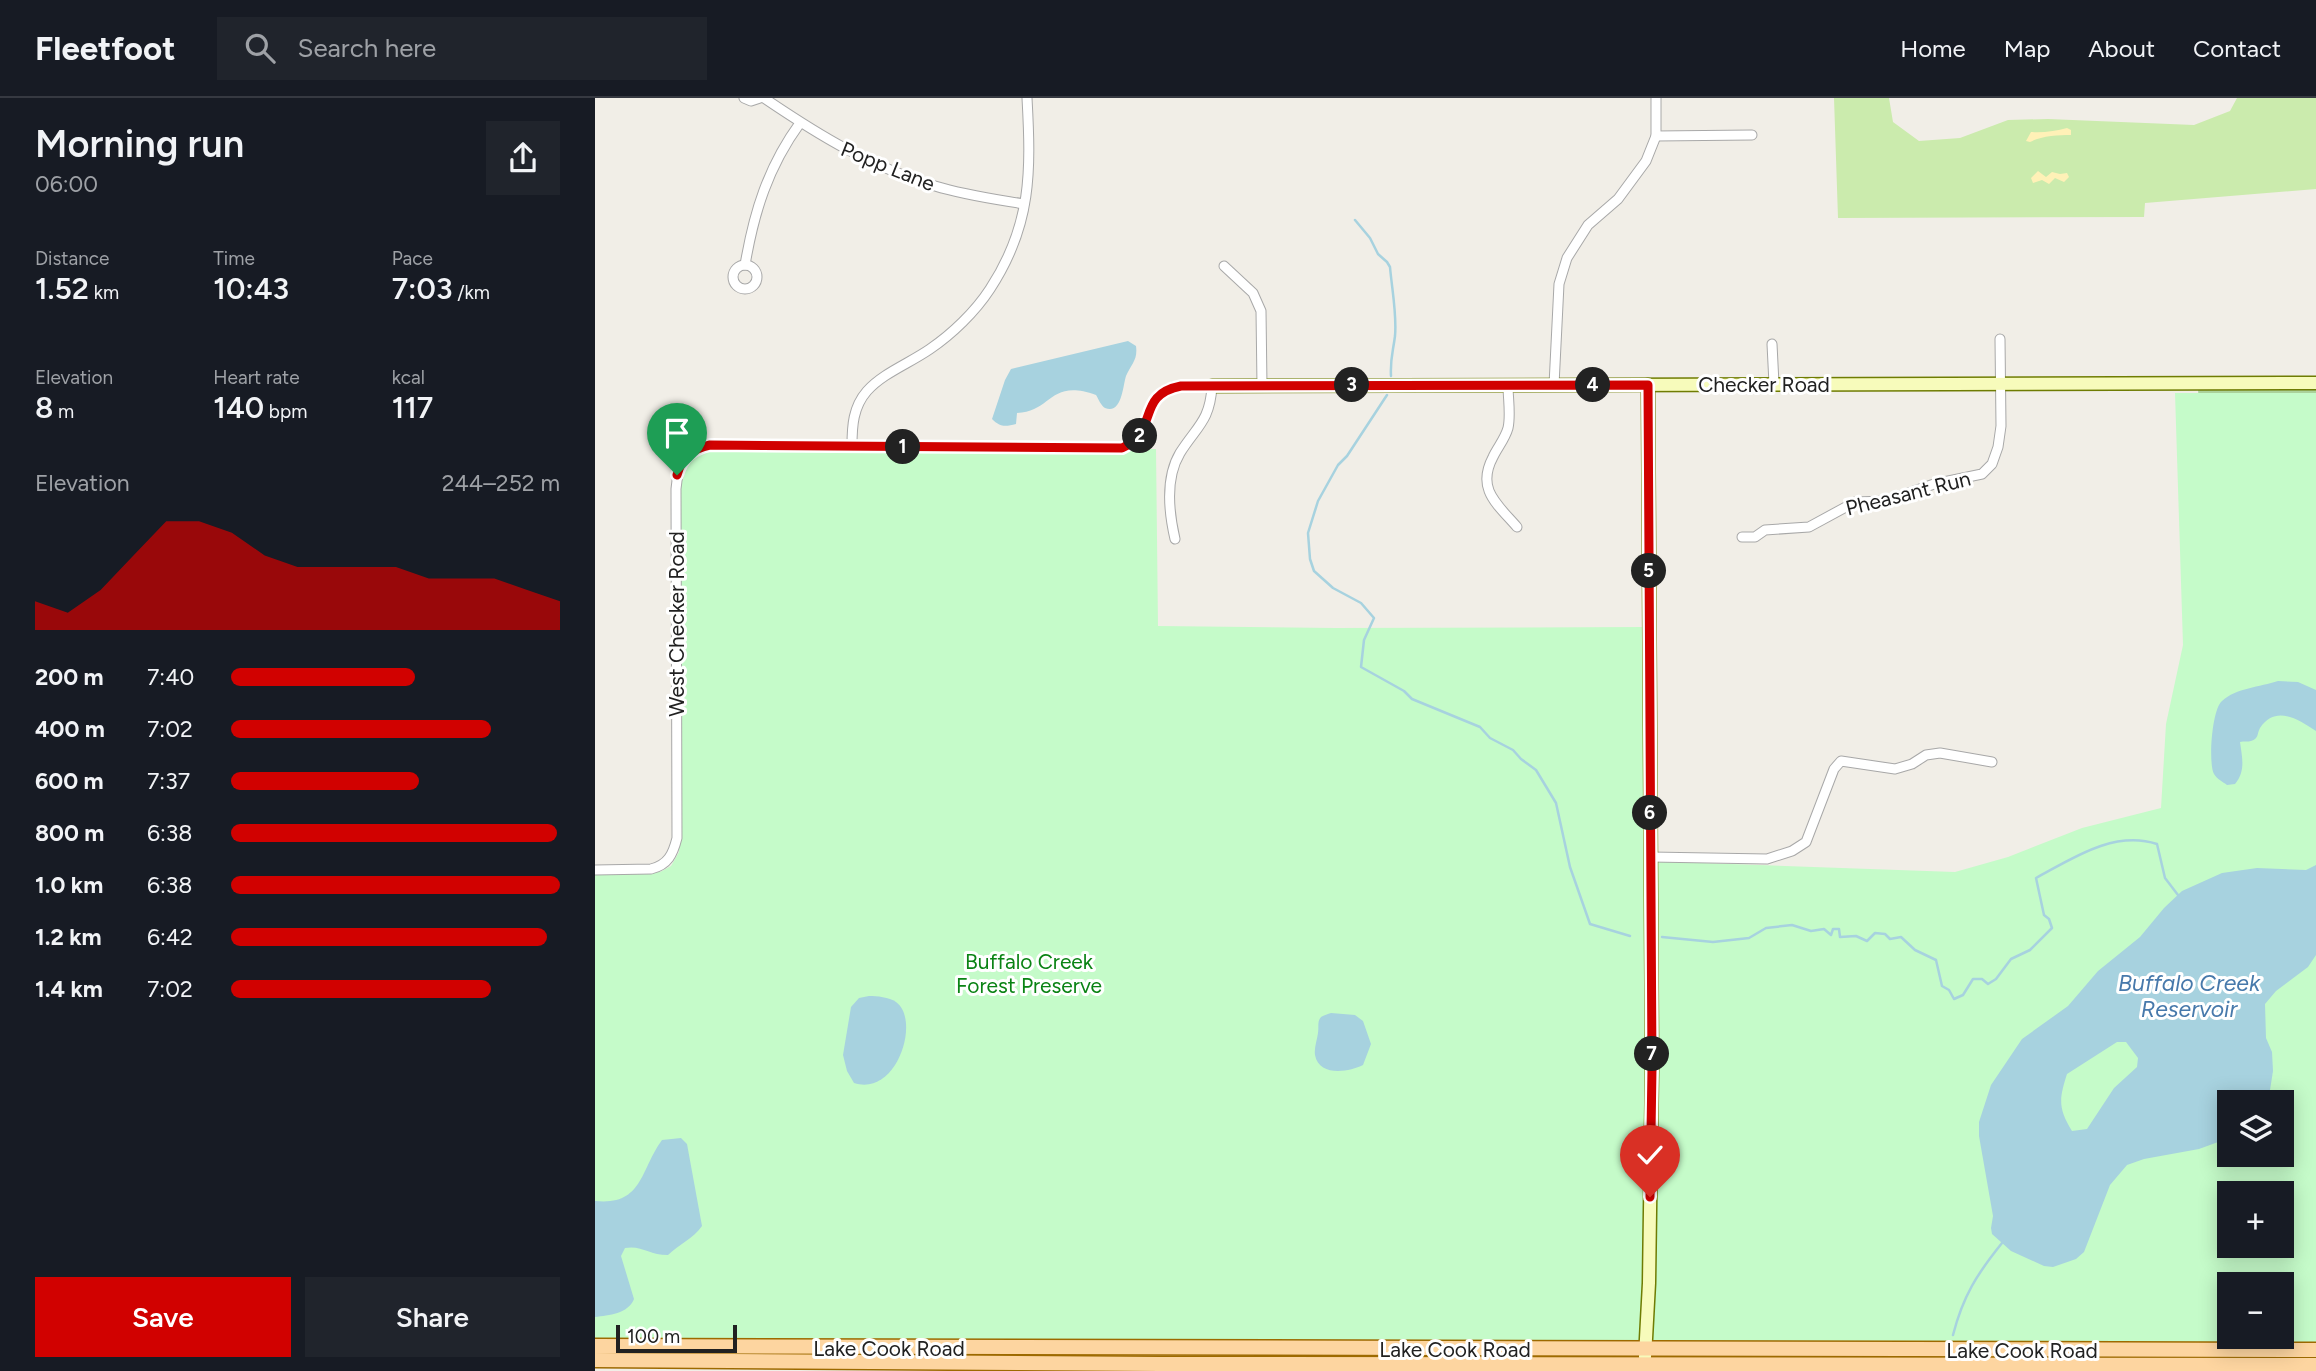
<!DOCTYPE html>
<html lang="en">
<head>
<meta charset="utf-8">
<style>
  body { margin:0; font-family:Figtree,sans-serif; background:#20242c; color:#f1f3f6; height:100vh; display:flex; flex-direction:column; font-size:26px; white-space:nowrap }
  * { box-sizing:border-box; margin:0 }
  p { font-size:23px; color:#9ea1a6 }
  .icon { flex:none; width:38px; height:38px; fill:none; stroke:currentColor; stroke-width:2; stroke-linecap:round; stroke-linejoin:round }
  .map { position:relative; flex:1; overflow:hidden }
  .drawer { display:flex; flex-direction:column; background:#171b24; width:595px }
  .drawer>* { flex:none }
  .buttons { position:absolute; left:1622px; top:992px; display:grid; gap:14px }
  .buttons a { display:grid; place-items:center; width:77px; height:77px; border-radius:0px; background:#171b24; box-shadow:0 4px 18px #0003; font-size:35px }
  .scale { position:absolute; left:21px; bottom:18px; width:121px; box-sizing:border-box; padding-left:7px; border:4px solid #212121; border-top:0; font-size:19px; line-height:24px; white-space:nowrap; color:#212121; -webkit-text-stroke:5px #fff; paint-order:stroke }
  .pin { position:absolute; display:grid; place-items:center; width:60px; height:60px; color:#fff; margin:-72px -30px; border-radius:50% 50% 50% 0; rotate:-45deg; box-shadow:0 0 7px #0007 }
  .pin .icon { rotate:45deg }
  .km { position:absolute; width:35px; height:35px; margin:-18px; border-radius:50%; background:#222; color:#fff; font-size:19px; line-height:35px; text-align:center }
  .round { display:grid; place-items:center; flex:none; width:74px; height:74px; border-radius:0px; background:#20242c }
  .headline { display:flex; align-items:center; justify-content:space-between; height:119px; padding:0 35px }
  h1 { font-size:38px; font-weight:600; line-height:52px }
  .figures { display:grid; grid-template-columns:repeat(3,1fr); gap:10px; height:119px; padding:7px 35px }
  .figures div { display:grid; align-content:center }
  .figures b { font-size:30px; font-weight:600 }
  .figures small { font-size:19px; font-weight:400 }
  .figures p { font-size:19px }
  .chart { height:196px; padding:14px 35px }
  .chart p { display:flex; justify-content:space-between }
  .chart svg { width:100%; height:126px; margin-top:7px; fill:#d10100; opacity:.7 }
  .cta { display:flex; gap:14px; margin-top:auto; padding:14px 35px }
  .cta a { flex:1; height:80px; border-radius:0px; background:#d10100; color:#fff; font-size:28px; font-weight:600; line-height:80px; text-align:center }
  .cta a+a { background:#20242c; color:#f1f3f6 }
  ul { padding:0 35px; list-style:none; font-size:23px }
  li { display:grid; grid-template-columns:112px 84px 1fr; align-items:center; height:52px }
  li i { height:18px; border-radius:9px; background:#d10100 }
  header { display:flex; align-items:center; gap:42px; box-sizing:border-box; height:98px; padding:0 35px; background:#171b24; border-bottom:2px solid #363941 }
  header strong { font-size:33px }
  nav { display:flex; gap:38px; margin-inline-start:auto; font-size:24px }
  .search { width:490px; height:63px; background:#20242c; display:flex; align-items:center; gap:18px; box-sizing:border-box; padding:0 24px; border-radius:0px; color:#9ea1a6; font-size:26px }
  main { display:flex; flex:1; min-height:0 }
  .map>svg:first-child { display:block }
  .grass { fill:#cbebad }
  .forest { fill:#abd19b }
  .sand { fill:#fff1b7 }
  .park { fill:#c5fbc9; fill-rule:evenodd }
  .water { fill:#a7d2df; fill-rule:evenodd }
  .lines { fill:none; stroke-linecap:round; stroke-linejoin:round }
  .stream { stroke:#a7d2df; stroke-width:2.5 }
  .street-casing { stroke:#a8a8a8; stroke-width:11 }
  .secondary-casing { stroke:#6f7c03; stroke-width:15 }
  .primary-casing { stroke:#9d6a00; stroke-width:17 }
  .street { stroke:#fff; stroke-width:9 }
  .secondary { stroke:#f7fbbb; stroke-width:12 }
  .primary { stroke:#fdd5a0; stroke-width:14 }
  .route-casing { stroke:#fff; stroke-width:14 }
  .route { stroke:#d10100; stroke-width:9 }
  .labels { text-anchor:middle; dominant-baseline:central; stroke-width:6; stroke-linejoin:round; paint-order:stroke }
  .street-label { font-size:21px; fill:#212121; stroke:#fff }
  .park-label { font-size:21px; fill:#0a8314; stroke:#fff }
  .water-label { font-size:23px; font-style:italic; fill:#4779ab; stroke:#fff }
</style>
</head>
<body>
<header>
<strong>Fleetfoot</strong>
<div class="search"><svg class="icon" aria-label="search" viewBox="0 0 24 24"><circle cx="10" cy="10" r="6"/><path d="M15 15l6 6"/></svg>Search here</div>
<nav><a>Home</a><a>Map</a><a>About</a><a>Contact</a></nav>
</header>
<main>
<section class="drawer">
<div class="headline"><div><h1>Morning run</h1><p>06:00</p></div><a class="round"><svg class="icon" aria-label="share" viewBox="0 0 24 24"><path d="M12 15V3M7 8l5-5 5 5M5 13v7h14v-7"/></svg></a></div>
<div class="figures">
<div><p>Distance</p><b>1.52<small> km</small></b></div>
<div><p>Time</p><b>10:43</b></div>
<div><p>Pace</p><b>7:03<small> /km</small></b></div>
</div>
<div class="figures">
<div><p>Elevation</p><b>8<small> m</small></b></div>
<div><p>Heart rate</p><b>140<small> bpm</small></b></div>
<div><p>kcal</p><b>117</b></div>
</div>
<div class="chart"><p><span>Elevation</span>244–252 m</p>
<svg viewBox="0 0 160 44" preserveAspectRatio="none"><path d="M0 44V34L10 38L20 30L30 18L40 6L50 6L60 10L70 18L80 22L90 22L100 22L110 22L120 26L130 26L140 26L150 30L160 34V44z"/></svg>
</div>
<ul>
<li><b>200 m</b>7:40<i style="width:56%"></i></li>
<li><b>400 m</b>7:02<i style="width:79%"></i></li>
<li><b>600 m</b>7:37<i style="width:57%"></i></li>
<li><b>800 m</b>6:38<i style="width:99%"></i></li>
<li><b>1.0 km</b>6:38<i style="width:100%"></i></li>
<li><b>1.2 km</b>6:42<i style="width:96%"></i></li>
<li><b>1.4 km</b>7:02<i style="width:79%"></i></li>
</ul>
<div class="cta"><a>Save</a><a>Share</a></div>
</section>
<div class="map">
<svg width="1721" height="1273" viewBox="0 0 1721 1273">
  <rect width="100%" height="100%" fill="#f1eee7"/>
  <path class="grass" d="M1239 0H1294L1298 24 1324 43 1365 40 1413 22 1453 21 1599 27 1635 13 1642 0H1721V91L1550 105 1549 119 1243 120Z"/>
  <path class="forest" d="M1603 291H1721V302L1604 305Z"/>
  <g class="sand">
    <path d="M1472 30 1476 32V37C1463 37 1446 38 1435 44L1431 43 1436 34C1448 35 1461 33 1472 30Z"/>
    <path d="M1443 73 1451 79 1457 74 1465 76 1472 75 1474 79 1469 84 1460 80 1454 86 1447 82 1438 85 1436 80Z"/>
  </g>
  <path class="park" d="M1580 295H1721V1246H587L0 1240V775L65 774 76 768 84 754V390C87 367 94 357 117 350L561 351 563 528 740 530 1050 529 1051 763 1360 774 1413 759 1487 730 1566 710 1571 626 1588 547ZM1634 1004H1687V1057H1634ZM1634 1096H1687V1148H1634ZM1634 1186H1687V1239H1634Z"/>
  <g class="water">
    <path d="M533 243 541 248C543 262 536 266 531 278 528 287 527 317 510 310 506 308 503 300 501 297 454 280 457 314 422 315L421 326C410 329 405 329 397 321L410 282 416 271Z"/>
    <path d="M1683 583 1703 584 1721 592V633C1704 622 1681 606 1665 630 1662 635 1664 641 1656 643 1653 644 1649 643 1645 644 1647 659 1651 673 1640 686L1632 687C1628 684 1622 681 1619 676 1613 665 1617 611 1627 603 1641 590 1665 589 1683 583Z"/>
    <path d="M1721 767V857L1713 869 1681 893 1670 906 1671 940 1677 954 1678 973 1675 992 1670 1004H1634V1040L1604 1051 1549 1061 1532 1067 1515 1087 1489 1154 1481 1161 1458 1169 1449 1168 1416 1153 1397 1136 1396 1130 1398 1118 1384 1038V1024L1396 987 1427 941 1473 908 1503 873 1545 839 1569 810 1587 793 1627 775 1662 770 1711 772ZM1522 944H1531L1543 960 1542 969 1519 990 1492 1031 1477 1033C1463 1010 1464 1001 1472 976Z"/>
    <path d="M274 898C282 898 294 899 301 904 326 922 302 999 259 985L252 973 248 957 256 909 264 900Z"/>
    <path d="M736 915 760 917 768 923 776 946 768 967C754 974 724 979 720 957 719 950 722 942 723 935 724 929 722 923 726 919 729 917 733 916 736 915Z"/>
    <path d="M86 1040 92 1046 107 1128C98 1141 84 1146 73 1157 54 1157 47 1147 30 1150L26 1158 39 1201C33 1216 14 1217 0 1219V1103C48 1108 45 1072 67 1042Z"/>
  </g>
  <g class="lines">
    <g class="stream">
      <path d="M760 122 775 140 783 156 792 164 795 169C797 192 802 216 800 238 798 254 795 261 796 278"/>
      <path d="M792 297 752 358 743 367 723 403 713 435 715 461 719 473 738 490 766 505 779 520 769 542 766 569 809 593 817 601 885 629 895 640 918 652 926 661 941 672 961 705 975 769 995 826 1035 838"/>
      <path d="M1067 839 1118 844 1154 840 1171 830 1197 827 1216 833 1229 831 1236 837 1238 831H1244L1245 839 1261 838 1272 843 1280 835 1290 836 1295 841 1306 839 1320 852 1341 862 1347 888 1354 892 1359 901 1368 897 1378 881H1387L1393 886 1401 881 1416 861 1435 852 1457 830 1454 821 1449 817 1441 780C1478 760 1519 732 1562 746L1570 780 1583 797"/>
      <path d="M1358 1237C1368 1198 1382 1176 1407 1145"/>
    </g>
    <g class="street-casing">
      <g id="street">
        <path d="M149 0 156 3 165 0"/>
        <path d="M169 0C225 38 274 68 340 88 369 97 399 101 429 106"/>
        <path d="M1061 38 1157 37"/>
        <path d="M150 167C159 114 173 69 205 25"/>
        <circle cx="150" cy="179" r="12"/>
        <path d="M629 168 658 195 666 213 667 288"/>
        <path d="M1177 246 1179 286"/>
        <path d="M913 287C913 301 916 317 913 330 910 341 902 350 898 359 881 391 902 406 922 429"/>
        <path d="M959 287 964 186 972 160 993 127 1023 101 1051 63 1061 38V0"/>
        <path d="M257 348C257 328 258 309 272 293 288 275 315 265 335 251 357 236 380 214 395 191 437 127 436 73 432 0"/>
        <path d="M1147 439H1160L1170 432 1214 429 1260 404 1291 403 1339 386 1387 376 1397 366 1403 349 1406 328 1405 241"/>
        <path d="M1056 759 1172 761 1197 753 1211 744 1239 671 1246 663 1300 671 1317 666 1331 657 1345 655 1397 664"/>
        <path d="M0 772 56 771C73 767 78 756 82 740L81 391C83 366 91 352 115 347L527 350C532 348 538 346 542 342 558 324 550 297 578 289 590 286 604 288 617 288 615 323 602 328 585 355 570 380 574 415 580 441"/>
      </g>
    </g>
    <g class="secondary-casing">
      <g id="secondary">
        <path d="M617 288 1721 285"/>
        <path d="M1050 1259 1054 1185 1057 970 1053 287"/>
      </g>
    </g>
    <g class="primary-casing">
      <g id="primary">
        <path d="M0 1248 1721 1252"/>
        <path d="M0 1262 565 1266 1721 1267"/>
      </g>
    </g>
    <use href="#street" class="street"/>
    <use href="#secondary" class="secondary"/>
    <use href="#primary" class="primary"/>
  </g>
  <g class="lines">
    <g class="route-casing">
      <path id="route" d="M82 377C87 359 97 351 115 347L527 350C565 333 540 297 586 288L1053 287 1057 970 1055 1099"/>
    </g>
    <use href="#route" class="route"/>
  </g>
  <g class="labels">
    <g class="street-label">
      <text transform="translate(293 68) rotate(22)">Popp Lane</text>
      <text x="1169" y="286">Checker Road</text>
      <text transform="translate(1313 395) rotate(-14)">Pheasant Run</text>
      <text transform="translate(81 526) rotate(-90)">West Checker Road</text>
      <text x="294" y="1250">Lake Cook Road</text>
      <text x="860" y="1251">Lake Cook Road</text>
      <text x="1427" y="1252">Lake Cook Road</text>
    </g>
    <g class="park-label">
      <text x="434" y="863">Buffalo Creek<tspan x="434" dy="24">Forest Preserve</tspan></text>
    </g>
    <g class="water-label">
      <text x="1594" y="885">Buffalo Creek<tspan x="1594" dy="26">Reservoir</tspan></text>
    </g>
  </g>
</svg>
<div class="buttons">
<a><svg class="icon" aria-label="layers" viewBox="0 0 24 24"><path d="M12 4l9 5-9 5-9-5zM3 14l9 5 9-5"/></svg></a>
<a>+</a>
<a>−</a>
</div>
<div class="scale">100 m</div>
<div class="pin" style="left:82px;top:377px;background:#1e9e55"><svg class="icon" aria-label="arrive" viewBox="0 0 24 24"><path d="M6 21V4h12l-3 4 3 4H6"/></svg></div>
<div class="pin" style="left:1055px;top:1099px;background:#d93025"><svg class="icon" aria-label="check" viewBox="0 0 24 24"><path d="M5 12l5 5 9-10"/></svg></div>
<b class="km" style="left:308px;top:349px">1</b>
<b class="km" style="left:545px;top:338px">2</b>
<b class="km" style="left:757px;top:287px">3</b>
<b class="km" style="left:998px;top:287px">4</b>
<b class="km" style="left:1054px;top:473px">5</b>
<b class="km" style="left:1055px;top:715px">6</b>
<b class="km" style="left:1057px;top:956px">7</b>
</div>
</main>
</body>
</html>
